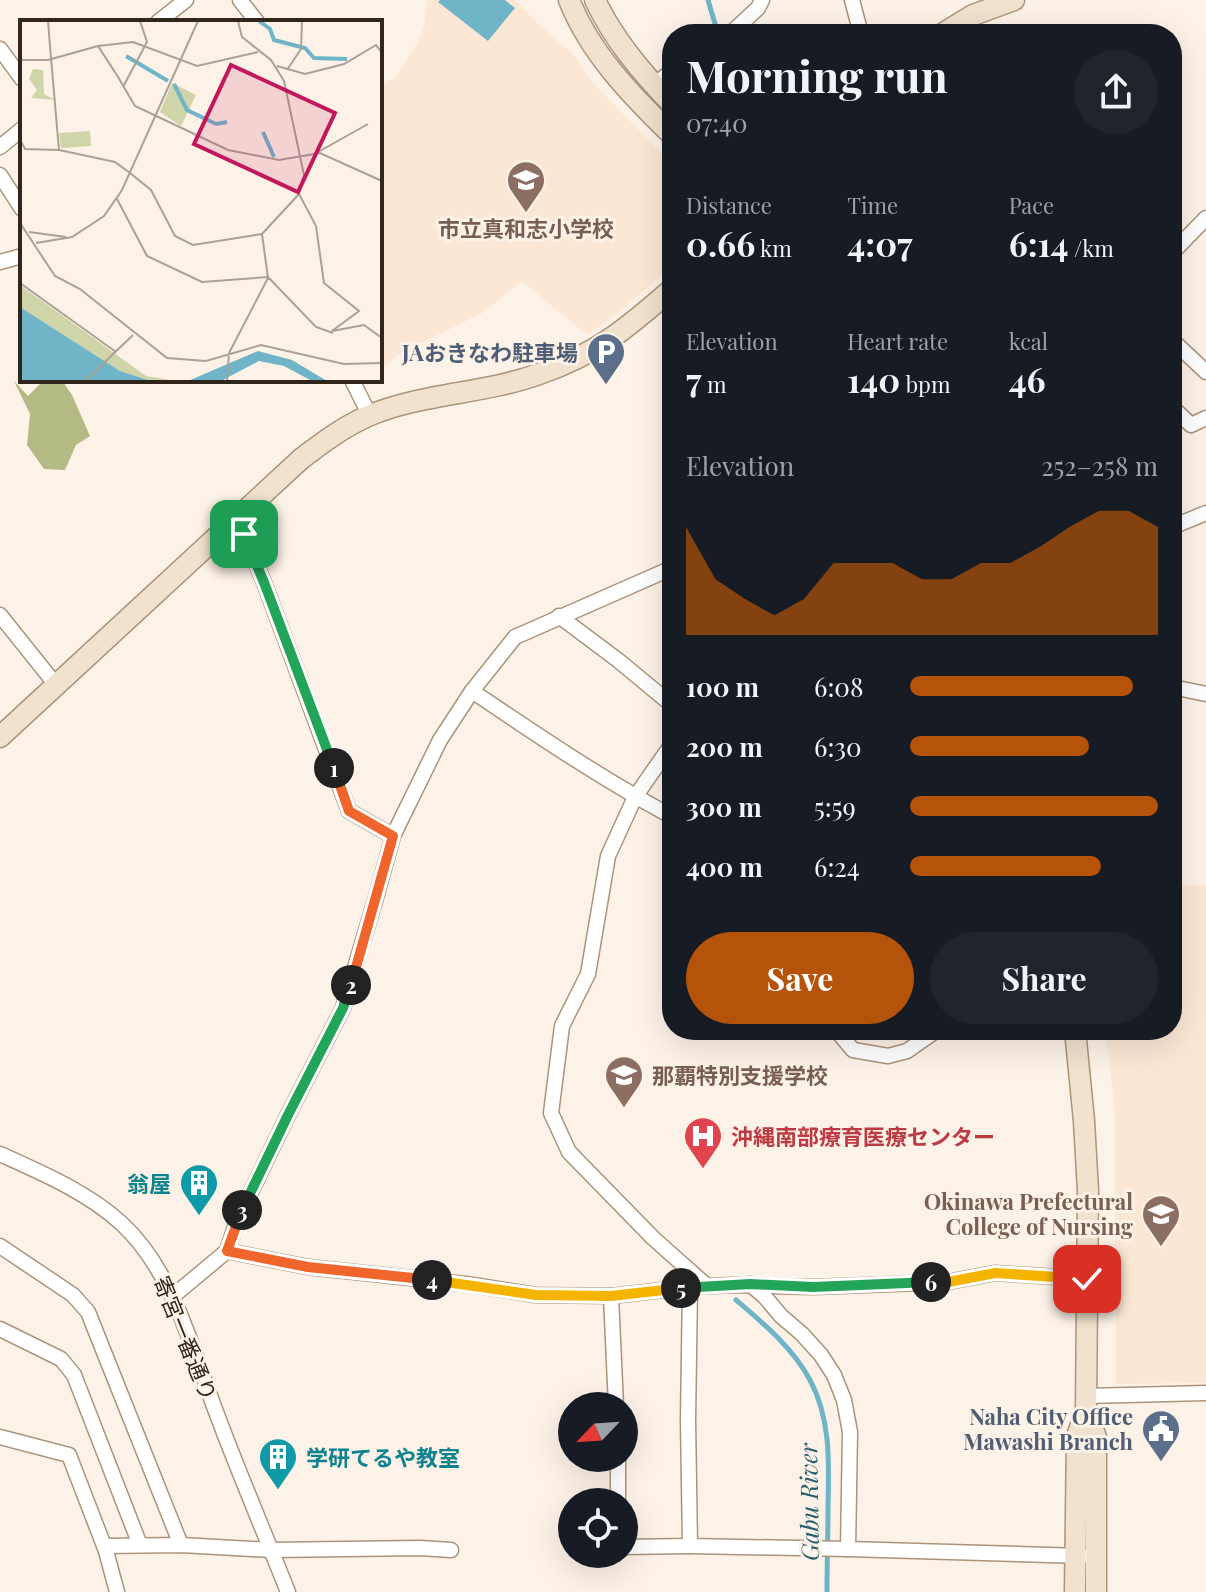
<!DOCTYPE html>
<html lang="en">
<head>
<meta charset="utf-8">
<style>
  body { margin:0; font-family:"Playfair Display","Noto Sans JP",serif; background:#20242c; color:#f1f3f6; height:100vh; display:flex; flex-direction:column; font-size:30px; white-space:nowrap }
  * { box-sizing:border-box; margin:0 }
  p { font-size:26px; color:#9ea1a6 }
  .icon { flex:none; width:44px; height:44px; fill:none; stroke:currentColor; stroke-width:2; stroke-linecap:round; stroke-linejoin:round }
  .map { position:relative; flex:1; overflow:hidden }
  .side { position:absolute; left:662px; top:24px; width:520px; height:1016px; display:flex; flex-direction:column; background:#171b24; border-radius:32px; box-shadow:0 8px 32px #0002 }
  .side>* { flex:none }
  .needle { width:52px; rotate:245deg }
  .fabs { position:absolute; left:558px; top:1392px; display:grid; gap:16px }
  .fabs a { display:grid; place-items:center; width:80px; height:80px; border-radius:50%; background:#171b24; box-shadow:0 8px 32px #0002; font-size:40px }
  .pin { position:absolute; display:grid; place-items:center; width:68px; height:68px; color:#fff; margin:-34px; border-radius:16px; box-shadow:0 4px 12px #0006 }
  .km { position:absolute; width:40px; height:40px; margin:-20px; border-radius:50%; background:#222; color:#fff; font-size:22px; line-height:40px; text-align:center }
  .round { display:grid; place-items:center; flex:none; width:84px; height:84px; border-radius:42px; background:#20242c }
  .headline { display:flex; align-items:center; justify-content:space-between; height:136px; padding:0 24px }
  h1 { font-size:44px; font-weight:700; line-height:60px }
  .figures { display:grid; grid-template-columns:repeat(3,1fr); gap:12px; height:136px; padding:8px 24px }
  .figures div { display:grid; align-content:center }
  .figures b { font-size:34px; font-weight:700 }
  .figures small { font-size:22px; font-weight:400 }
  .figures p { font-size:22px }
  .chart { height:224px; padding:16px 24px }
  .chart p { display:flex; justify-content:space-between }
  .chart svg { width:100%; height:144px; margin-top:8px; fill:#b45309; opacity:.7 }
  .primary-button { display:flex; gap:16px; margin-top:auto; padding:16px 24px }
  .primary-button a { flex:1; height:92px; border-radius:48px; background:#b45309; color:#fff; font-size:32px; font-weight:700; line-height:92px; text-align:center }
  .primary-button a+a { background:#20242c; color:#f1f3f6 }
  ul { padding:0 24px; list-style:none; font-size:26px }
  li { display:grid; grid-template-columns:128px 96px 1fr; align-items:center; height:60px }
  li i { height:20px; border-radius:10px; background:#b45309 }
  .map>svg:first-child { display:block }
  .built { fill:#fce7d4 }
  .forest { fill:#b4ba83 }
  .water { fill:#6fb4c7 }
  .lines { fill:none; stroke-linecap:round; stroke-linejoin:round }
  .stream { stroke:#6fb4c7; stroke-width:5 }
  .street-casing { stroke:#ac937a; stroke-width:17 }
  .secondary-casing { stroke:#ac937a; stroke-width:23 }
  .street { stroke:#fff; stroke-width:14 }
  .secondary { stroke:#f0e2cd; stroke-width:20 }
  .split-1-casing { stroke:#fff; stroke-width:16 }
  .split-2-casing { stroke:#fff; stroke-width:16 }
  .split-3-casing { stroke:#fff; stroke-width:16 }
  .split-4-casing { stroke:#fff; stroke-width:16 }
  .split-5-casing { stroke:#fff; stroke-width:16 }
  .split-6-casing { stroke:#fff; stroke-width:16 }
  .split-7-casing { stroke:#fff; stroke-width:16 }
  .split-1 { stroke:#22a559; stroke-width:10 }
  .split-2 { stroke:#f0652b; stroke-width:10 }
  .split-3 { stroke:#22a559; stroke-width:10 }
  .split-4 { stroke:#f0652b; stroke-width:10 }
  .split-5 { stroke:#f5b400; stroke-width:10 }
  .split-6 { stroke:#22a559; stroke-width:10 }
  .split-7 { stroke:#f5b400; stroke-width:10 }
  .labels { text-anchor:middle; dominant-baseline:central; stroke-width:6; stroke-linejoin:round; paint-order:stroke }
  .education-label { font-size:22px; font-weight:bold; fill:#785e54; stroke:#fdf2e7 }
  .service-label { font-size:22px; font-weight:bold; fill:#4e5e75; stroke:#fdf2e7; text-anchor:end }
  .health-label { font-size:22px; font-weight:bold; fill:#be3a42; stroke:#fdf2e7; text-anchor:start }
  .culture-label { font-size:22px; font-weight:bold; fill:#0d838f; stroke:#fdf2e7; text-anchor:end }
  .street-label { font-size:22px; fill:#30261c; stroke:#fdf2e7 }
  .water-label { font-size:24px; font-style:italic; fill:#265f6d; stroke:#fdf2e7 }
  .inset-river { fill:none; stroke:#6fb4c7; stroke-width:4 }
  .inset-road { fill:none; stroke:#aba096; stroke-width:2 }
  .view { fill:#c2185b; fill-opacity:0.15; stroke:#c2185b; stroke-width:4 }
  .inset-edge { fill:none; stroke:#30261c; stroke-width:4 }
</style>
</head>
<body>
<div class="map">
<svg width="1206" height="1592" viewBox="0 0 1206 1592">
  <rect width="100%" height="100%" fill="#fdf2e7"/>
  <g class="built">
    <path d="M427 0H515L538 24 573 54 594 84 672 164V265L620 312 587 335 522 281 484 312 398 355 380 370V87L396 77 416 45 425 25Z"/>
    <path d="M1206 885V1383L1116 1384 1115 1113 1106 1030H1172V886Z"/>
  </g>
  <path class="forest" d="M44 380H62L72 395 90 436 76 445 65 470 44 469 27 445 30 414 14 381 28 396Z"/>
  <path class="water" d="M440 0H505L515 8 488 41 438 2Z"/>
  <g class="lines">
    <g class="stream">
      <path d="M708 0 718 34"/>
      <path d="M736 1300C764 1324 793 1348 810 1380 831 1419 829 1463 828 1506 828 1535 827 1563 827 1592"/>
    </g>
    <g class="street-casing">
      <g id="street">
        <path d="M240 0 257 22"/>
        <path d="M852 0 861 34"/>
        <path d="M158 22 186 0"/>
        <path d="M730 34 758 8 762 0"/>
        <path d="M0 49 22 79"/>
        <path d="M654 85 672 71"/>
        <path d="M0 147 22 129"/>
        <path d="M0 175 22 209"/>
        <path d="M1172 253 1206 218"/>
        <path d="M0 262 22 256"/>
        <path d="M1172 340 1206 372"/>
        <path d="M352 380 370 416"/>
        <path d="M1172 407 1191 425 1206 418"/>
        <path d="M234 522 244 534 265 585 349 811 393 836"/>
        <path d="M1172 527 1206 513"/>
        <path d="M0 615 56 685"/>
        <path d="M559 616 619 661 672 705"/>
        <path d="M1172 687 1206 694"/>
        <path d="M472 691C537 735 602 779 671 816L672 815"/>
        <path d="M672 744 635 797 608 856 588 974 562 1026 551 1113 569 1152 653 1238 707 1286"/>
        <path d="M836 1030 853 1050 888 1056 907 1051 937 1030"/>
        <path d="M0 1154C42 1173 87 1192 121 1223 174 1271 193 1353 218 1417 240 1476 265 1534 288 1592"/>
        <path d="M0 1246 73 1295 88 1312 181 1545"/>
        <path d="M227 1251 308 1267 466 1284 536 1295 611 1296 690 1287 733 1285 813 1287 948 1282 995 1273 1087 1279"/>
        <path d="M750 1284 765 1297 781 1316 802 1334 821 1355 834 1375 844 1400 850 1432 848 1549"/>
        <path d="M690 1287 688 1420 690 1546 848 1549 1082 1556"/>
        <path d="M173 1296 227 1251 237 1221 288 1115 343 1008 377 894 393 836 440 740 472 691 515 637 672 568"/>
        <path d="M611 1296 616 1406"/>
        <path d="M0 1329 61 1359 74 1375 140 1545"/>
        <path d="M1086 1396 1206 1393"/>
        <path d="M0 1437 69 1455 106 1551 117 1592"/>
        <path d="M618 1458V1502"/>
        <path d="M104 1546 181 1545 271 1550 420 1548 451 1550"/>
        <path d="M624 1547 690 1546"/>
      </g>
    </g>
    <g class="secondary-casing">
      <g id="secondary">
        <path d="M569 0C590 53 631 95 672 135"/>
        <path d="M595 0C613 39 642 73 672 104"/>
        <path d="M942 34 973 15 1014 0"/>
        <path d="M0 737 301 459C322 443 343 427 368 416 422 393 484 394 539 374 597 354 627 328 672 289"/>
        <path d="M1075 1030 1084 1121 1088 1191 1086 1411 1077 1436 1075 1592"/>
        <path d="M1086 1411 1096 1437V1592"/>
      </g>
    </g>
    <use href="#street" class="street"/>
    <use href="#secondary" class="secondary"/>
  </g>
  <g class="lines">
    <g class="split-1-casing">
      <path id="split-1" d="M244 534 265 585 334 768"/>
    </g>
    <g class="split-2-casing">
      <path id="split-2" d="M334 768 349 811 393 836 351 985"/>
    </g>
    <g class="split-3-casing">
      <path id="split-3" d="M242 1210 288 1115 343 1008 351 985"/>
    </g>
    <g class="split-4-casing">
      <path id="split-4" d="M242 1210 227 1251 308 1267 432 1280"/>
    </g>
    <g class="split-5-casing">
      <path id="split-5" d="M432 1280 536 1295 611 1296 681 1288"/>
    </g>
    <g class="split-6-casing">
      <path id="split-6" d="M681 1288 750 1284 813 1287 931 1282"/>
    </g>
    <g class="split-7-casing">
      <path id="split-7" d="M931 1282H948L995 1273 1087 1279"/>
    </g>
    <use href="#split-1" class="split-1"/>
    <use href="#split-2" class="split-2"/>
    <use href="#split-3" class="split-3"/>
    <use href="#split-4" class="split-4"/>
    <use href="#split-5" class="split-5"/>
    <use href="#split-6" class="split-6"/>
    <use href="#split-7" class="split-7"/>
  </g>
  <defs>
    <g id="school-pin" transform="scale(2)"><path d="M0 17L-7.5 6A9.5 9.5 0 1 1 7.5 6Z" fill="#8d6e63" stroke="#fdf2e7"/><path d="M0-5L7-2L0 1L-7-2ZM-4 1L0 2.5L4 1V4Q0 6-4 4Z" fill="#fff"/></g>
    <g id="parking-pin" transform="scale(2)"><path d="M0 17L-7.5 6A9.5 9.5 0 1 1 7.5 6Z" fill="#5c6f8a" stroke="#fdf2e7"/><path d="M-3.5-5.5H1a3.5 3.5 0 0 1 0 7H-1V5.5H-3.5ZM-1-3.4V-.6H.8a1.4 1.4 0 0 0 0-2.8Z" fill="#fff"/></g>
    <g id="hospital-pin" transform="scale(2)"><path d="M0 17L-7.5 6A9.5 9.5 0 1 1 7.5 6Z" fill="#e0444e" stroke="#fdf2e7"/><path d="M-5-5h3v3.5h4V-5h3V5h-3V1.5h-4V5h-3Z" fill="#fff"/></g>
    <g id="building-pin" transform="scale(2)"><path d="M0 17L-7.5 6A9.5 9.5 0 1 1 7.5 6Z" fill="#0f9aa8" stroke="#fdf2e7"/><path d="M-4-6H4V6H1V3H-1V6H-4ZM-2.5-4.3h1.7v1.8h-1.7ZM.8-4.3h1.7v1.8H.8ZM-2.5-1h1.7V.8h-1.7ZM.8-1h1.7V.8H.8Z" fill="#fff"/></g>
    <g id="university-pin" transform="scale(2)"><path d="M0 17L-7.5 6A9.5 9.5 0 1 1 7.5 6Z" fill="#8d6e63" stroke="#fdf2e7"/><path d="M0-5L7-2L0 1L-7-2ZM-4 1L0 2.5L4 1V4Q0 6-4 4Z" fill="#fff"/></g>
    <g id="civic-pin" transform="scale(2)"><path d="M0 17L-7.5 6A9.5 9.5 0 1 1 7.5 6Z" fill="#5c6f8a" stroke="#fdf2e7"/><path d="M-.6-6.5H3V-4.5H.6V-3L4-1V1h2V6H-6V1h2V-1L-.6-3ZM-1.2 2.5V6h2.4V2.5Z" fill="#fff"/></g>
  </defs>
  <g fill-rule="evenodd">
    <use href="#school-pin" x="526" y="180"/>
    <use href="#parking-pin" x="606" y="352"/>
    <use href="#school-pin" x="624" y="1075"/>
    <use href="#hospital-pin" x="703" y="1136"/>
    <use href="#building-pin" x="199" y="1183"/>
    <use href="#university-pin" x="1161" y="1214"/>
    <use href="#civic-pin" x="1161" y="1429"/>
    <use href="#building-pin" x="278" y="1457"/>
  </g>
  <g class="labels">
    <g class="education-label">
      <text x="526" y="228">市立真和志小学校</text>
      <text x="652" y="1075" text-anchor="start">那覇特別支援学校</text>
      <text x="1133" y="1201" text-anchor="end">Okinawa Prefectural<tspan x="1133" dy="25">College of Nursing</tspan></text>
    </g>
    <g class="service-label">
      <text x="578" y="352">JAおきなわ駐車場</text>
      <text x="1133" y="1416">Naha City Office<tspan x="1133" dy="25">Mawashi Branch</tspan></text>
    </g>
    <g class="health-label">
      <text x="731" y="1136">沖縄南部療育医療センター</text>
    </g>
    <g class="culture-label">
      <text x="171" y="1183">翁屋</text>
      <text x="306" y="1457" text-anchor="start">学研てるや教室</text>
    </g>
    <g class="street-label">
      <text transform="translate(186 1338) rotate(68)">寄宮一番通り</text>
    </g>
    <g class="water-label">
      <text transform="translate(808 1502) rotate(-91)">Gabu River</text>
    </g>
  </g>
  <g transform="translate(20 20)">
    <rect width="362" height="362" fill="#fdf2e7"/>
    <path d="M13 49 23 50 24 74 35 80 11 78 17 70 9 59ZM152 63 176 75 161 106 140 92ZM70 111 71 126 41 128 39 113ZM0 265 126 356 156 361H131L100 351 0 287Z" fill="#d0d5a9"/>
    <path d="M0 287 100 351 131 361H0ZM238 331 272 340 307 361H292L264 346 239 341 201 361H168Z" fill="#6fb4c7"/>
    <path class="inset-river" d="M239 1 250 9 254 20 285 28 294 38 327 39M106 36 148 61M154 64 167 90 196 104 207 102M243 112 254 137"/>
    <path class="inset-road" d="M28 1 31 38M218 1 222 17 251 40 264 61 284 155 279 174 296 206 304 263 339 291 312 311 344 305 362 318M78 26 113 22 177 46 238 32M31 38 39 130 95 142 110 153M0 40H28L78 26 100 60M257 46 285 54 324 44 356 25 362 33M267 50 281 29 282 1M98 57 115 86 208 130 259 140 300 133 362 161M103 67 127 22 120 1M0 120 5 129 39 130M298 132 348 104M110 153 131 170 155 216 173 225 242 214 279 174M97 179 127 236 182 262 248 257 296 307 313 313M0 203 35 256 60 269 147 338 186 341 241 325 324 344 362 343M9 212 46 217M16 223 52 217 84 196 102 170 178 1M0 263 96 332M209 333 248 258 242 214M65 361 113 315M207 361 209 333"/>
    <path class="view" d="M211 45 315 93 278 172 174 124Z"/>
    <rect width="362" height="362" class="inset-edge"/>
  </g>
</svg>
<div class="fabs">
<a><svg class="needle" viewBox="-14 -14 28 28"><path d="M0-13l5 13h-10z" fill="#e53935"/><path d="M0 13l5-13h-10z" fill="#9ea1a6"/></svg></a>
<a><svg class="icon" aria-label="locate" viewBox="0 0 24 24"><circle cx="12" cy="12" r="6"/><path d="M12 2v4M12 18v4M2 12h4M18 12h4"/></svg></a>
</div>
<div class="pin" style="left:244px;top:534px;background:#1e9e55"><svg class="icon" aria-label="arrive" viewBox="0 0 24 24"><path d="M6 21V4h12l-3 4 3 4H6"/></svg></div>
<div class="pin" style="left:1087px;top:1279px;background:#d93025"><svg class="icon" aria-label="check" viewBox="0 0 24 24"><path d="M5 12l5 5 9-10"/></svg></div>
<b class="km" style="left:334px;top:768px">1</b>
<b class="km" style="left:351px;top:985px">2</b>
<b class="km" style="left:242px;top:1210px">3</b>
<b class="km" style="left:432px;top:1280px">4</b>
<b class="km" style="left:681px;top:1288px">5</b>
<b class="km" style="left:931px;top:1282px">6</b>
<section class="side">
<div class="headline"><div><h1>Morning run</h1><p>07:40</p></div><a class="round"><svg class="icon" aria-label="share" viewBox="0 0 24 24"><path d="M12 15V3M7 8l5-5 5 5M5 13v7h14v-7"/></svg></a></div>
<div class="figures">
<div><p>Distance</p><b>0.66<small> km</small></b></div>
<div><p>Time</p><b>4:07</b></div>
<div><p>Pace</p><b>6:14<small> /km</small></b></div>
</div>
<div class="figures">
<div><p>Elevation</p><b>7<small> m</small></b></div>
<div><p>Heart rate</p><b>140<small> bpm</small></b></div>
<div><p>kcal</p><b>46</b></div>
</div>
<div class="chart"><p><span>Elevation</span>252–258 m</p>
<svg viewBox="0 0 160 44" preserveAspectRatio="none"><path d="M0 44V11L10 27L20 33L30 38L40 33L50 22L60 22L70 22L80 27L90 27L100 22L110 22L120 17L130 11L140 6L150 6L160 11V44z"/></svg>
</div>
<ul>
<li><b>100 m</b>6:08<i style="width:90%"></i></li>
<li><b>200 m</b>6:30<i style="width:72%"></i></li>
<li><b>300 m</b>5:59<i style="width:100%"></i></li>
<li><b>400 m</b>6:24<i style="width:77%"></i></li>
</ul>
<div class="primary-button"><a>Save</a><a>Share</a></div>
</section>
</div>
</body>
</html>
